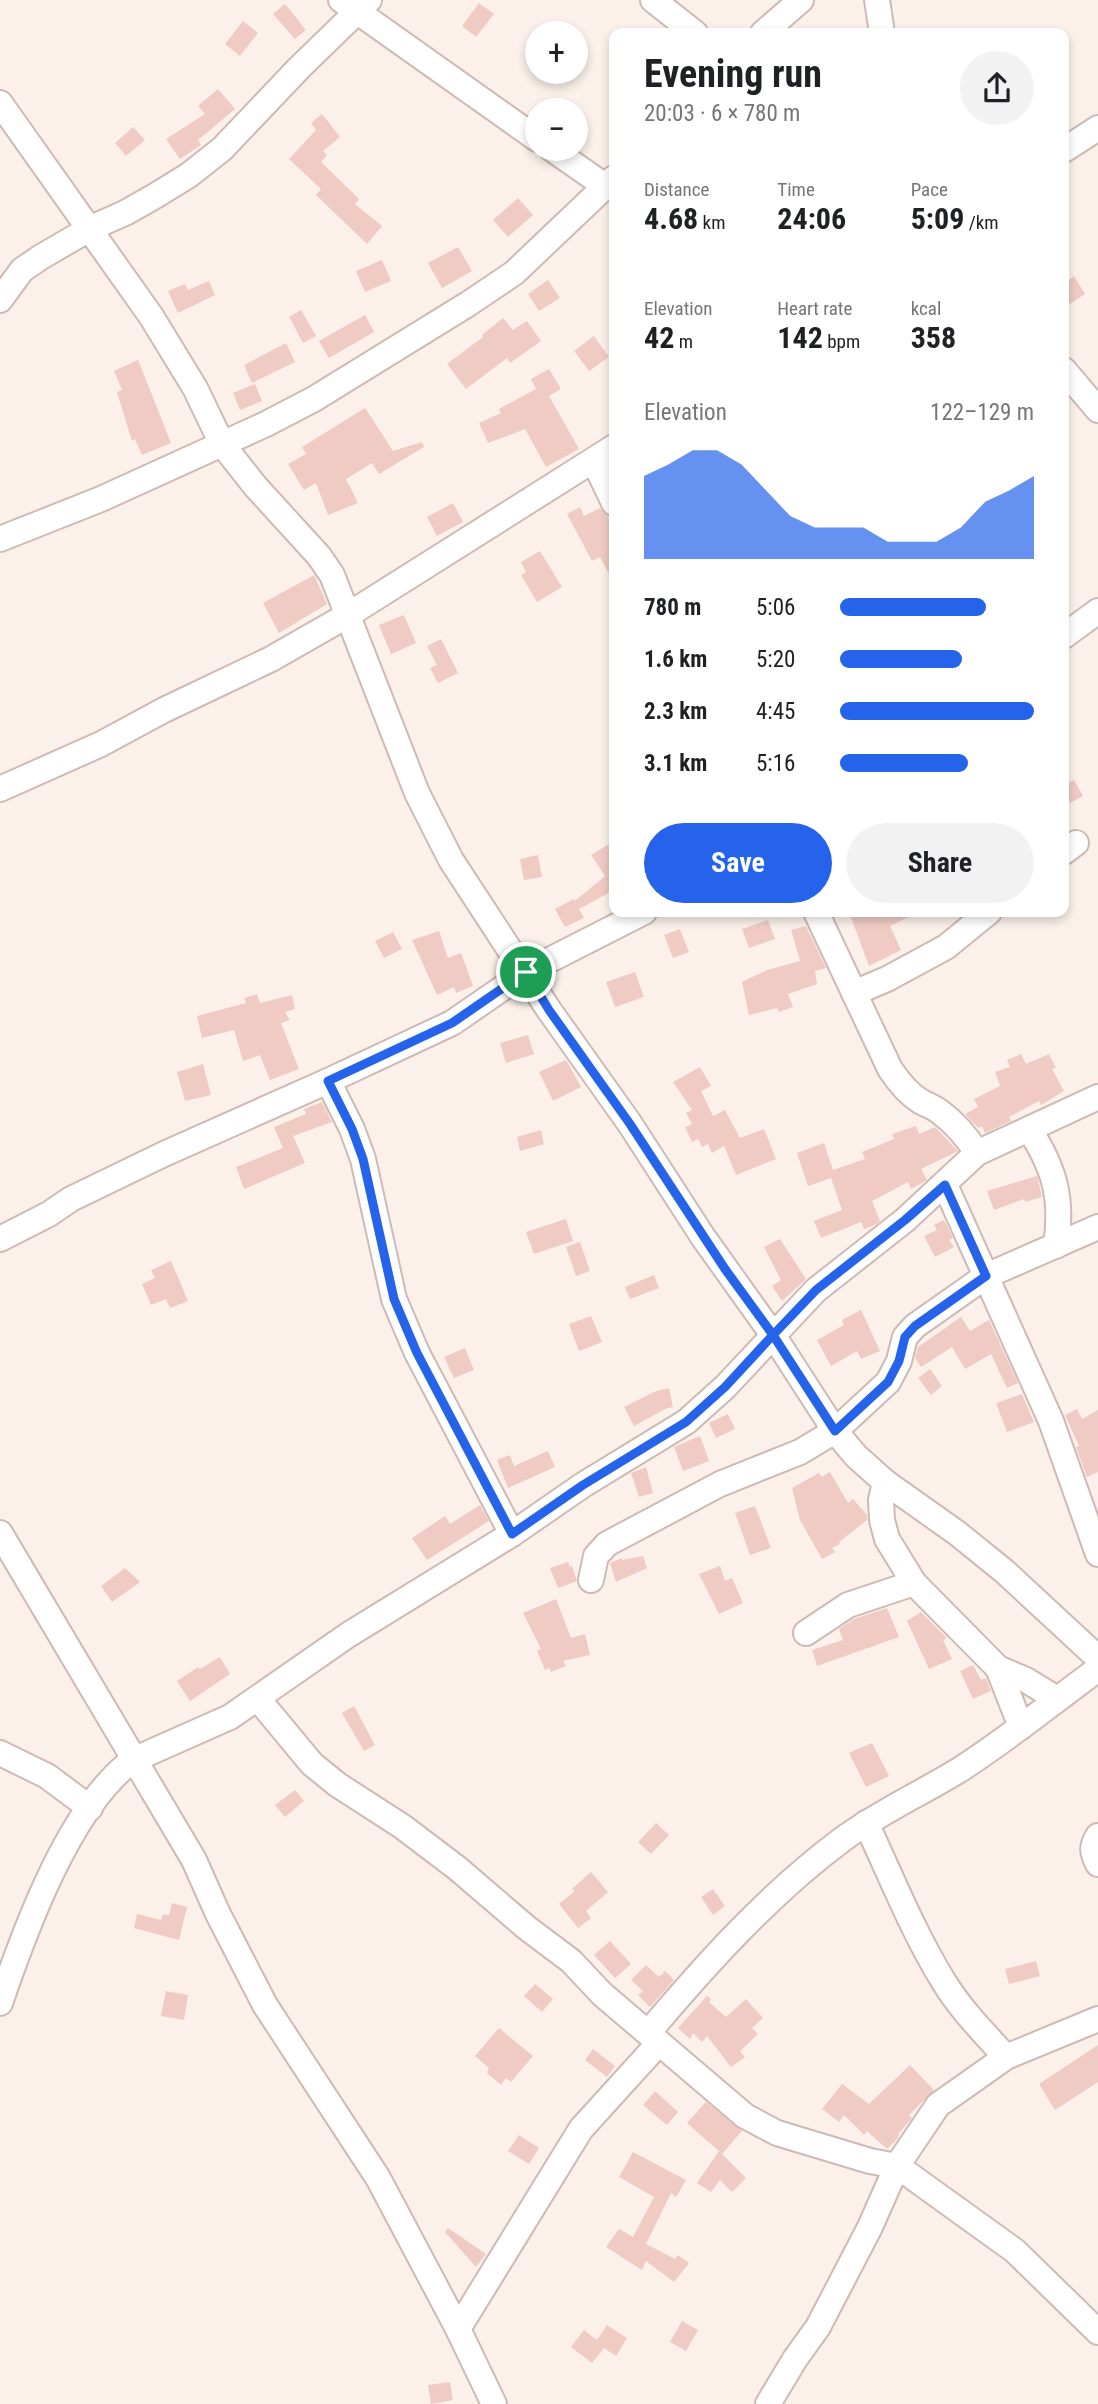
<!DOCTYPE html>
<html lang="en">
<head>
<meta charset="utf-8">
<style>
  body { margin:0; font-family:"Roboto Condensed",sans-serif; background:#f2f2f2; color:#202124; height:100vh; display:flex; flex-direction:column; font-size:26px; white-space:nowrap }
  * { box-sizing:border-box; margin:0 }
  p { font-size:23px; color:#757577 }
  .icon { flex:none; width:38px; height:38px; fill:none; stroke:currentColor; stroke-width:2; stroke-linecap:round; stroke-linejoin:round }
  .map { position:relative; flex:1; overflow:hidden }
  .details { position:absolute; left:609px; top:28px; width:460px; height:889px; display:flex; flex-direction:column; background:#fff; border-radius:14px; box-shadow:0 4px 10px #0003 }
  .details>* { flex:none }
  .controls { position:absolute; left:525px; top:21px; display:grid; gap:14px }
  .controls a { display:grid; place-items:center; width:63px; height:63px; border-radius:50%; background:#fff; box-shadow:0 4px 10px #0003; font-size:35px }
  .pin { position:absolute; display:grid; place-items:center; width:60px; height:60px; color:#fff; margin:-30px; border:4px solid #fff; border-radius:50%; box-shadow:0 2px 7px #0007 }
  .round { display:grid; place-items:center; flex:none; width:74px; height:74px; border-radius:37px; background:#f2f2f2 }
  .head { display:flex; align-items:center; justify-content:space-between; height:119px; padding:0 35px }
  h1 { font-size:38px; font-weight:700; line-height:52px }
  .stats { display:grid; grid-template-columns:repeat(3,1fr); gap:10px; height:119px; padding:7px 35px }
  .stats div { display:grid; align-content:center }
  .stats b { font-size:30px; font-weight:700 }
  .stats small { font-size:19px; font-weight:400 }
  .stats p { font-size:19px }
  .chart { height:196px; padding:14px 35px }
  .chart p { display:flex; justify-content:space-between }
  .chart svg { width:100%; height:126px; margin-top:7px; fill:#2563eb; opacity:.7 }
  .button { display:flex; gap:14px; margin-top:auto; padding:14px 35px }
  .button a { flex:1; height:80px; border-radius:42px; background:#2563eb; color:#fff; font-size:28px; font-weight:700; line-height:80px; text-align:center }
  .button a+a { background:#f2f2f2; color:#202124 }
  ul { padding:0 35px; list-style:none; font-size:23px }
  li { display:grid; grid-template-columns:112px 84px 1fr; align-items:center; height:52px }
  li i { height:18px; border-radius:9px; background:#2563eb }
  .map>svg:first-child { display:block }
  .building { fill:#efcbc4 }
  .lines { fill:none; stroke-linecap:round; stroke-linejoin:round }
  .minor-casing { stroke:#cfb9b3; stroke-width:28 }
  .minor { stroke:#fff; stroke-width:24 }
  .route-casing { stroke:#fff; stroke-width:14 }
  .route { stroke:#2563eb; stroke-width:9 }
</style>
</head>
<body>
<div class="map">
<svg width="1098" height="2404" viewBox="0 0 1098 2404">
  <rect width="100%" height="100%" fill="#fbf1ea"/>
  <g class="building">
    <path d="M479 3 494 14 476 37 462 26Z"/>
    <path d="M285 4 306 30 295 39 273 14Z"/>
    <path d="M243 21 258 33 240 56 225 44Z"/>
    <path d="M218 89 235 109 198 140 201 145 180 159 166 139 205 114 198 106Z"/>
    <path d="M322 114 340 137 323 151 327 155 321 162 359 199 355 204 382 226 367 244 316 195 321 189 289 159 316 130 311 123Z"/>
    <path d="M133 127 145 140 126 156 115 143Z"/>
    <path d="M518 198 533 215 508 237 493 220Z"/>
    <path d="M458 247 472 271 442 288 428 263Z"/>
    <path d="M382 260 391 281 365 292 356 271Z"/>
    <path d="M1074 276 1085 294 1064 308V283Z"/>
    <path d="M548 280 560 298 539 311 528 294Z"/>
    <path d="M209 281 215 295 178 313 168 291 185 284 188 290Z"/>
    <path d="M301 310 316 336 303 343 289 317Z"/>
    <path d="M365 315 374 332 329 358 319 341Z"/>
    <path d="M503 318 513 330 527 321 541 341 510 363 507 358 466 389 447 364 483 337 482 335Z"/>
    <path d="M594 336 609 357 589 371 574 351Z"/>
    <path d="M286 343 295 362 252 383 244 365Z"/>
    <path d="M138 360 171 443 142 455 135 439 132 441 117 392 122 390 114 371Z"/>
    <path d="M549 369 561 389 549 396 579 449 546 467 525 429 488 443 479 423 501 413 499 409 536 389 531 379Z"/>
    <path d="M255 384 262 401 240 410 233 393Z"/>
    <path d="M365 408 393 451 422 442 424 447 379 474 372 463 346 479 358 503 328 515 316 483 304 490 288 464 306 454 302 447Z"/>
    <path d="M453 503 463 522 437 536 427 517Z"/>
    <path d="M580 507 584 516 600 508 609 517 614 526V583L600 557 592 561 567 514Z"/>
    <path d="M540 551 562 587 537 602 521 575 526 572 521 562Z"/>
    <path d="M314 575 327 604 279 633 263 603Z"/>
    <path d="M404 615 416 643 391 654 379 625Z"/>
    <path d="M441 639 458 673 438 683 430 668 437 665 427 646Z"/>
    <path d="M1074 780 1083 796 1064 806V785Z"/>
    <path d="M614 841V890L579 909 584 918 565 927 555 909 574 899 575 901 605 876 591 855Z"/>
    <path d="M538 855 542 877 524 880 520 859Z"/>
    <path d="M849 912H919L890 926 901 950 869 966Z"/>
    <path d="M768 920 775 939 749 948 742 929Z"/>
    <path d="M806 926 826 968 815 971 817 984 788 994 793 1007 779 1012 777 1008 749 1015 742 982 767 970 800 961 791 930Z"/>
    <path d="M680 929 689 952 673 958 664 935Z"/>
    <path d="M439 931 448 958 461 953 473 986 456 993 454 987 437 995 412 940Z"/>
    <path d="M393 932 402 949 384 958 375 941Z"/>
    <path d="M635 972 644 997 615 1007 606 982Z"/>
    <path d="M257 994 260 1003 292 995 295 1009 285 1012 290 1020 281 1023 299 1069 270 1080 260 1055 243 1061 234 1030 202 1038 197 1016 246 1003 244 998Z"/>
    <path d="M528 1035 534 1054 506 1063 500 1043Z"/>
    <path d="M1021 1054 1026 1064 1049 1054 1056 1068 1052 1069 1064 1091 1041 1105 1039 1101 1009 1117 1011 1121 985 1133 982 1126 978 1128 965 1114 978 1107 974 1099 1000 1086 995 1072 1010 1067 1007 1060Z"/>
    <path d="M566 1060 581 1087 553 1101 539 1072Z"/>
    <path d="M203 1064 211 1095 185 1101 177 1072Z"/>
    <path d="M700 1067 711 1086 701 1091 713 1116 725 1110 740 1138 764 1129 776 1159 736 1175 724 1146 712 1153 708 1144 702 1147 698 1139 692 1142 685 1127 692 1124 686 1113 692 1110 673 1082Z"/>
    <path d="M322 1102 332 1122 293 1136 305 1163 244 1189 236 1167 283 1148 274 1127 306 1114 304 1109Z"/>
    <path d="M916 1126 919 1134 935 1127 958 1151 921 1169 927 1180 922 1183 911 1189 908 1182 872 1201 880 1221 875 1225 864 1229 861 1222 821 1238 814 1221 842 1210 831 1178 808 1186 797 1153 824 1143 833 1170 865 1159 862 1152 894 1139 892 1134Z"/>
    <path d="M541 1130 544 1144 520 1151 517 1137Z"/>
    <path d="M1037 1176 1042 1197 1025 1202 1024 1199 994 1210 987 1191Z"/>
    <path d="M566 1219 573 1241 534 1254 526 1232Z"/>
    <path d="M944 1220 953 1238 949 1240 954 1247 935 1257 924 1236 937 1230 934 1225Z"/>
    <path d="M780 1239 806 1279 782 1301 772 1286 781 1280 764 1247Z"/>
    <path d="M580 1242 590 1271 576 1276 566 1247Z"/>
    <path d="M171 1261 188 1301 170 1308 166 1299 151 1305 142 1284 155 1278 151 1270Z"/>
    <path d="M654 1275 659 1288 630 1299 625 1287Z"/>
    <path d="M861 1310 880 1351 861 1359 857 1351 831 1366 817 1340 844 1325 842 1320Z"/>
    <path d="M591 1316 602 1342 579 1351 569 1324Z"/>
    <path d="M961 1317 970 1331 989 1320 1018 1383 1007 1388 991 1354 965 1369 952 1347 921 1367 915 1358 918 1347Z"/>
    <path d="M465 1348 474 1370 454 1378 444 1357Z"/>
    <path d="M930 1369 942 1386 931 1395 918 1378Z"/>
    <path d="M669 1388 673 1407 665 1409 634 1426 624 1407 656 1391Z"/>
    <path d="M1022 1394 1034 1422 1007 1432 996 1403Z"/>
    <path d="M1077 1409 1082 1419 1098 1410V1472L1087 1477 1076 1447 1079 1446 1065 1415Z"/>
    <path d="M728 1414 735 1429 716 1438 709 1423Z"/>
    <path d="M700 1436 709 1461 683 1471 674 1447Z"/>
    <path d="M548 1451 555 1467 508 1488 497 1460 510 1455 514 1466Z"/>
    <path d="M646 1467 653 1493 639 1497 631 1473Z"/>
    <path d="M830 1472 848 1503 853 1499 867 1515V1520L839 1542 840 1544 832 1548 835 1552 822 1559 800 1520 792 1488 819 1473 822 1477Z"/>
    <path d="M480 1505 489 1521 427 1560 412 1538 445 1516 450 1524Z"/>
    <path d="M755 1506 771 1548 750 1555 735 1513Z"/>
    <path d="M643 1556 647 1568 616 1582 610 1563 622 1558V1560Z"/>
    <path d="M568 1562 570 1567 572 1566 577 1581 558 1588 550 1568Z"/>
    <path d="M720 1566 725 1581 732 1578 743 1603 719 1614 699 1574Z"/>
    <path d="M125 1568 140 1582 112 1602 101 1586Z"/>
    <path d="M556 1599 571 1638 585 1634 590 1655 563 1661 566 1666 551 1672 549 1668 545 1670 537 1651 541 1649 523 1613Z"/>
    <path d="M887 1608 899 1637 817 1666 812 1650 843 1640 839 1629 854 1619Z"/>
    <path d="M921 1612 947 1638 943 1640 952 1659 929 1669 907 1621Z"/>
    <path d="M220 1657 230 1674 190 1701 177 1681 198 1667 200 1669Z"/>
    <path d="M973 1665 981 1680 986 1678 991 1691 973 1699 960 1671Z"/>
    <path d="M354 1706 375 1745 364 1751 342 1713Z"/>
    <path d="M872 1743 889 1776 866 1787 849 1753Z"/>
    <path d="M295 1790 304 1801 285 1817 275 1805Z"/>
    <path d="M656 1823 669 1835 651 1854 638 1842Z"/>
    <path d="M591 1872 608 1892 586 1911 591 1918 578 1928 559 1904 575 1891 572 1889Z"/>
    <path d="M713 1889 725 1906 713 1915 701 1897Z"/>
    <path d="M172 1903 187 1907 179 1940 134 1928 137 1914 161 1920 163 1914 169 1915Z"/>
    <path d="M610 1941 631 1964 615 1978 594 1955Z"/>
    <path d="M1036 1961 1040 1976 1009 1984 1005 1969Z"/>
    <path d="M646 1965 659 1977 665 1971 674 1980 650 2007 638 1995 643 1991 631 1980Z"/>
    <path d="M535 1984 553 1999 542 2012 524 1996Z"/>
    <path d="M166 1991 188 1995 184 2020 161 2016Z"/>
    <path d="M707 1996 711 1999 709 2002 726 2017 746 1999 763 2018 752 2028 758 2034 740 2051 745 2057 731 2067 707 2036 702 2042 693 2033 690 2039 678 2028Z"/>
    <path d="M499 2028 533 2056 511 2082 506 2078 501 2085 487 2073 489 2068 475 2056Z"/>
    <path d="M1098 2045V2082L1055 2110 1039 2084Z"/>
    <path d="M593 2049 615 2066 607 2077 585 2060Z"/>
    <path d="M910 2065 934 2090 909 2115 912 2118 899 2133 898 2138 887 2149 867 2131 864 2135 844 2115 839 2122 822 2109 842 2084 869 2104Z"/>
    <path d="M655 2091 678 2112 667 2125 643 2105Z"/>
    <path d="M706 2102 742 2131 722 2154 687 2123Z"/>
    <path d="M519 2135 539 2148 529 2164 508 2151Z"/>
    <path d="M719 2151 746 2178 732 2192 720 2180 711 2192 697 2183Z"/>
    <path d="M633 2152 686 2180 676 2197 671 2193 646 2244 675 2259 678 2255 689 2263 674 2282 646 2261 642 2270 606 2247 619 2229 633 2237 654 2197 619 2177Z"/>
    <path d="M448 2228 486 2254 476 2267 445 2232Z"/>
    <path d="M682 2321 698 2330 686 2351 670 2342Z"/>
    <path d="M607 2325 627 2338 616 2356 604 2348 592 2363 571 2347 584 2330 597 2340Z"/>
    <path d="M450 2382 453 2400 431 2404 428 2385Z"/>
  </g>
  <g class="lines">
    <g class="minor-casing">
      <g id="minor">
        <path d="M341 0 537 139"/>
        <path d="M653 0 695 33"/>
        <path d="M877 0 882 33"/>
        <path d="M763 33 801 0"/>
        <path d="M0 103 151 316 195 388 222 444 256 487 319 556 332 575 417 793 451 860 549 1010 630 1124 703 1237 773 1335 835 1431 856 1456 885 1482 957 1533 1004 1571 1098 1658"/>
        <path d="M552 149 605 186"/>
        <path d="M1064 150 1098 128"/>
        <path d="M0 300 22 270 41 257 91 228 125 213 155 196 189 175 222 149 299 68 369 0"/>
        <path d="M1064 370 1098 410"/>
        <path d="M594 461 614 503"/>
        <path d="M0 539 101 499 266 424 314 399 468 304 514 273 614 178"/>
        <path d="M1064 636 1098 611"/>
        <path d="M0 789 101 744 164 710 271 659 348 615 614 447"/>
        <path d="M1064 852 1076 843"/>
        <path d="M816 912 890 1069C898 1081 907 1093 920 1101 927 1105 934 1107 940 1112 955 1123 967 1137 977 1153"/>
        <path d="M854 993 887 979 946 947 989 912"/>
        <path d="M328 1081 352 1129 363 1159 394 1299 417 1353 512 1534"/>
        <path d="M1029 1129C1055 1169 1063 1199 1056 1246"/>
        <path d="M945 1185 1051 1421 1098 1554"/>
        <path d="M0 1239 49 1214 71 1199 164 1154 328 1081 452 1023 526 972 644 912"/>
        <path d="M885 1482 881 1500 882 1520 887 1539 914 1583 998 1668 1026 1680 1057 1699"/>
        <path d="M0 1533 194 1860 218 1914 265 2005 378 2178 458 2329 494 2404"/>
        <path d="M591 1580 596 1556 607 1544 720 1484 800 1452 835 1431 888 1382 899 1361 905 1337 915 1326 986 1276 1098 1227"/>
        <path d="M806 1633 848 1605 914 1583"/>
        <path d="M998 1668 1021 1727"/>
        <path d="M258 1699 312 1764 338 1785 403 1827 457 1868 527 1928 571 1961 602 1994 745 2116 777 2133 870 2161 897 2166 1015 2251 1098 2332"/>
        <path d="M0 1753 47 1776 90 1808"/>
        <path d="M866 1823C891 1876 913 1932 944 1982 961 2010 984 2033 1006 2057"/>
        <path d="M1098 1836C1091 1847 1092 1852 1098 1864"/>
        <path d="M0 2003C25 1930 70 1806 133 1760L230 1717 348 1635 512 1534 583 1485 686 1422 725 1387 816 1290 905 1220 977 1153 1098 1097"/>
        <path d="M648 2033C707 1963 769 1894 843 1839 880 1812 922 1793 961 1769 1009 1738 1053 1702 1098 1669"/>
        <path d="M458 2329 581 2129 659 2043"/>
        <path d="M768 2404 795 2359 818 2327 870 2227 897 2166 938 2105 1006 2057 1098 2019"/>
      </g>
    </g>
    <use href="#minor" class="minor"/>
  </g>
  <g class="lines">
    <g class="route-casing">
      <path id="route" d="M526 972 452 1023 328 1081 352 1129 363 1159 394 1299 417 1353 512 1534 583 1485 686 1422 725 1387 773 1335 835 1431 888 1382 899 1361 905 1337 915 1326 986 1276 945 1185 905 1220 816 1290 773 1335 725 1269 630 1124 549 1010 526 972"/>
    </g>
    <use href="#route" class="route"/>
  </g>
</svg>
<div class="controls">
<a>+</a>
<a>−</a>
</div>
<div class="pin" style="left:526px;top:972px;background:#1e9e55"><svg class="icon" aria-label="arrive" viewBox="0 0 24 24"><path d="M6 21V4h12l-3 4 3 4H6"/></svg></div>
<section class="details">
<div class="head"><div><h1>Evening run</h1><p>20:03 · 6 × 780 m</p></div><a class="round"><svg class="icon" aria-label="share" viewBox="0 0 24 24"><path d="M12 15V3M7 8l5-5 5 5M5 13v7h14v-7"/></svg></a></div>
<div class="stats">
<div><p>Distance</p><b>4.68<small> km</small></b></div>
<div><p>Time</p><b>24:06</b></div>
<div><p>Pace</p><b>5:09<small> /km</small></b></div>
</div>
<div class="stats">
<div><p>Elevation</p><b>42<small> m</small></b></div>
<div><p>Heart rate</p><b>142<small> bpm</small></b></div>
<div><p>kcal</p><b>358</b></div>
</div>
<div class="chart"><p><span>Elevation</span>122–129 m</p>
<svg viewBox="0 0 160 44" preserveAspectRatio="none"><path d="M0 44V15L10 11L20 6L30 6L40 11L50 20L60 29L70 33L80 33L90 33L100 38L110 38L120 38L130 33L140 24L150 20L160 15V44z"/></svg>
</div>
<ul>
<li><b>780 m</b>5:06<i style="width:75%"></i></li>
<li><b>1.6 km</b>5:20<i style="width:63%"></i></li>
<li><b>2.3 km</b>4:45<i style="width:100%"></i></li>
<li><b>3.1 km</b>5:16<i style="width:66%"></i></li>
</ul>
<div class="button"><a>Save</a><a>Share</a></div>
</section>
</div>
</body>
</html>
